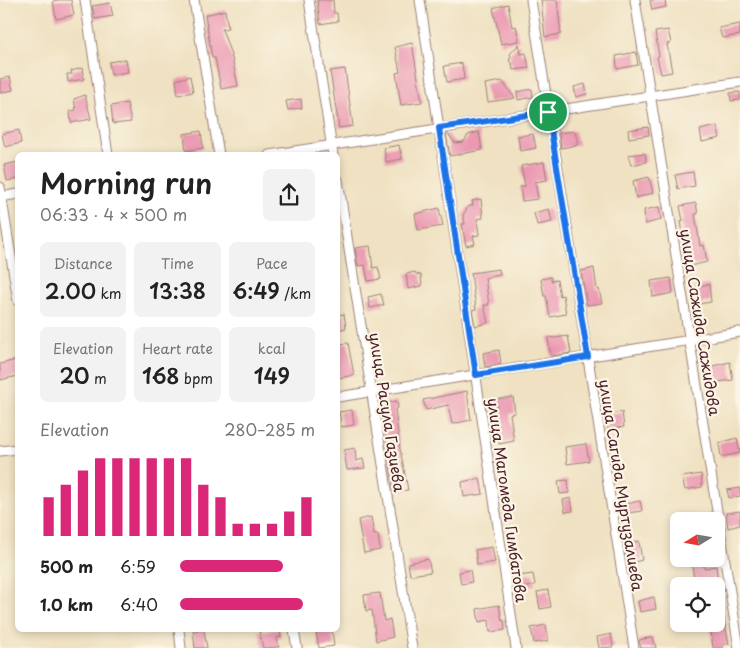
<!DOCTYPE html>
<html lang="en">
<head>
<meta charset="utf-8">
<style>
  body { margin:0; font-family:"Playpen Sans",sans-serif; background:#f2f2f2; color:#222; height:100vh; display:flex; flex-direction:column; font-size:19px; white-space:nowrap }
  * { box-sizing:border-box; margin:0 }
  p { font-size:16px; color:#767676 }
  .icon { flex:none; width:28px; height:28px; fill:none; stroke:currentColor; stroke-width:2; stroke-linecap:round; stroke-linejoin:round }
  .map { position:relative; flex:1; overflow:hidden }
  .sheet { position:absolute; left:15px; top:152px; width:325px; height:480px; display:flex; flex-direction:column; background:#fff; border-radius:8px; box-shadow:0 2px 8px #0003 }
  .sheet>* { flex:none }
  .needle { width:32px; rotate:259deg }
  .fabs { position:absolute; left:670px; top:512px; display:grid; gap:10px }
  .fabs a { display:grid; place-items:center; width:55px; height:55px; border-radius:8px; background:#fff; box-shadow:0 2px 8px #0003; font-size:25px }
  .pin { position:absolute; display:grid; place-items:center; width:42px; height:42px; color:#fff; margin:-21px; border:2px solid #fff; border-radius:50%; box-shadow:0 1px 5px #0007 }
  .round { display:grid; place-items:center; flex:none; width:52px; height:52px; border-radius:8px; background:#f2f2f2 }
  .summary { display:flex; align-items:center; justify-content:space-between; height:85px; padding:0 25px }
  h1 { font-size:28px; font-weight:600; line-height:38px }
  .figures { display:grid; grid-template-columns:repeat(3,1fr); gap:8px; height:85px; padding:5px 25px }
  .figures div { display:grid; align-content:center; border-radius:8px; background:#f2f2f2; text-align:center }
  .figures b { font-size:21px; font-weight:600 }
  .figures small { font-size:14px; font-weight:400 }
  .figures p { font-size:14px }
  .chart { height:140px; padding:10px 25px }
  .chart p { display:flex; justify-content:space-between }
  .chart svg { width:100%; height:90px; margin-top:5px; stroke:#db2777; stroke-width:6 }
  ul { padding:0 25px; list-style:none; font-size:16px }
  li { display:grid; grid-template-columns:80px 60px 1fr; align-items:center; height:38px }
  li i { height:12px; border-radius:6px; background:#db2777 }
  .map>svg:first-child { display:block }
  .building { fill:#eb99b2 }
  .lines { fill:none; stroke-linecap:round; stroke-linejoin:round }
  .minor-casing { stroke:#9c8076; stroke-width:11 }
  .minor { stroke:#fff; stroke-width:9 }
  .route-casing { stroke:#fff; stroke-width:10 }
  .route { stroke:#1a73e8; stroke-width:6 }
  .labels { text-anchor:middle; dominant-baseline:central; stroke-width:4.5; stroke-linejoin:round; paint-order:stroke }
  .street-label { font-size:15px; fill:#4a1f2b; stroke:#fcf5e5 }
</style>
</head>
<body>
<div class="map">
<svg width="740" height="648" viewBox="0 0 740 648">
  <rect width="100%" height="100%" fill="#fcf5e5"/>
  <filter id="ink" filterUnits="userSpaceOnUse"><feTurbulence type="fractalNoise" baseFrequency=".02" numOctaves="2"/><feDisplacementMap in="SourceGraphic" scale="10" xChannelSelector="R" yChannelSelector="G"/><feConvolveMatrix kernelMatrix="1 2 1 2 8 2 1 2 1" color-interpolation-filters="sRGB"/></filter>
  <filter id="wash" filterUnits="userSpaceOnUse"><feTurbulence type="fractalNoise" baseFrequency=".0096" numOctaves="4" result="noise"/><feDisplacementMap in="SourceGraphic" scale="20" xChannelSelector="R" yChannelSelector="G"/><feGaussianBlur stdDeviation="1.12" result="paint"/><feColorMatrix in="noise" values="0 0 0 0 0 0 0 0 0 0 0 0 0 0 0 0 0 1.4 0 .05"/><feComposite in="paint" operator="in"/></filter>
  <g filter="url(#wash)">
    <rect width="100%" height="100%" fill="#efe1c1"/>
    <g id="blocks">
      <g class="building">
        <path d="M59 0H71L74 15 56 19 53 1Z"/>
        <path d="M317 0H333L334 13H337L338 21 320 24Z"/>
        <path d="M541 0H557L561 34 545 37Z"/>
        <path d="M650 0H665L666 7 652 10Z"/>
        <path d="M110 3 113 16 95 19 92 6Z"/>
        <path d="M508 4 512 27 516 26 519 41 501 44 493 8Z"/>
        <path d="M225 10 228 28 222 29 232 58 238 86 221 89 215 58H212L205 15Z"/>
        <path d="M740 24V35L722 38 719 28Z"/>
        <path d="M668 30 671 43 667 44 672 72 661 74 657 57 659 56 655 32Z"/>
        <path d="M412 43 422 102 401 105 396 73 400 72 395 47Z"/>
        <path d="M519 44 521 54 526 53 529 68 513 70 512 63 509 61 511 56 510 54Z"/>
        <path d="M636 52 638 65 617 69 616 56Z"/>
        <path d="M126 59 128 72 111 75 109 62Z"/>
        <path d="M462 63 464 79 447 82 444 66Z"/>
        <path d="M82 68 84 79 68 82 67 74H72L71 71Z"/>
        <path d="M345 69 353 126 339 128 330 71Z"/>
        <path d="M190 76 193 92 178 95 176 80Z"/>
        <path d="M10 77 13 90 0 93V79Z"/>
        <path d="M502 81 515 98 488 102 485 84Z"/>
        <path d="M585 84 587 94 576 97 574 87Z"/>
        <path d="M532 89 533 97 518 100 517 92Z"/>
        <path d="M740 92V100L731 101 730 93Z"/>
        <path d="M85 95 91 119 71 123 70 111 76 110 74 99Z"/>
        <path d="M301 99 302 108 288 110 286 101Z"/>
        <path d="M127 103 131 122 113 124 111 106Z"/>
        <path d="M717 126 720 138 702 142 700 130Z"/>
        <path d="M648 127 649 135 629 138 628 130Z"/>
        <path d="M19 130 21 143 5 147 2 134Z"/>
        <path d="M201 131 203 148 186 151 184 134Z"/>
        <path d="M575 131 578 145 561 148 559 133Z"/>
        <path d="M479 132 482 150 450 156 446 134H448L455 143 464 142 468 135Z"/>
        <path d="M533 134 536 148 520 151 518 136Z"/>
        <path d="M399 145 402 159 386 162 384 148Z"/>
        <path d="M645 153 646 162 631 165 628 155Z"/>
        <path d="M18 162V179L7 181 4 165Z"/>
        <path d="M544 162 547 180 535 182 538 199 522 201 520 187 525 186 521 166Z"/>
        <path d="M693 172 695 186 678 189 675 175Z"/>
        <path d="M649 177 653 193 636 198 633 181Z"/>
        <path d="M481 199 483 218 477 219 479 235 473 236 475 244 466 246 462 224H465L463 215 468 207 473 205 472 201Z"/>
        <path d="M696 203 698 214H695L700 246 704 245 707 262 690 266 685 247 681 221H683L680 206Z"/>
        <path d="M659 207 661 220 645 224 644 210Z"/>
        <path d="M439 208 443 226 418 230 415 214Z"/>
        <path d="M549 209 552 222 537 225 534 213Z"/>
        <path d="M370 246 373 268 378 267 381 279 368 281 365 265 358 266 355 248Z"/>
        <path d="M594 268 597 290 599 289 602 303 587 305 581 271Z"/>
        <path d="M499 269 500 275 485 278 489 305H484L488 323 475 326 472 310 476 309 471 273Z"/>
        <path d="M415 272 416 274 421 275 422 286 408 289 406 274Z"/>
        <path d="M551 277V281L557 280 560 296 563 295 566 314 550 317 546 296H544L541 279Z"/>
        <path d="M671 278 673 293 653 297 651 281Z"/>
        <path d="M709 284 711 302 698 304 695 287Z"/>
        <path d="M381 294 384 305 370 308 368 297Z"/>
        <path d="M344 314 346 328 338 330V315Z"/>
        <path d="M568 336 571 353 551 356 548 339 550 337 555 338Z"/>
        <path d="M348 343 354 375 339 378 338 344Z"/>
        <path d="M499 350 501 364 485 367 483 353Z"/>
        <path d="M16 360 18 376 0 380V364Z"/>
        <path d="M730 362 733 380 710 383 708 367Z"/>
        <path d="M467 391 471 420 452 424 448 405 426 410 423 400Z"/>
        <path d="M513 397 515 413 510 414 514 441 499 444 495 409 497 407 496 399Z"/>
        <path d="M397 401 398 408 395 409 400 449 408 490 394 492 381 404Z"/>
        <path d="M352 410 354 425 342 427 339 412Z"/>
        <path d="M622 412 624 427 608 429 605 415Z"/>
        <path d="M737 438 740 453 721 457 719 443Z"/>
        <path d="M586 444 589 461 567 464 565 447Z"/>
        <path d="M355 448 356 461 363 459 365 468 347 470 344 450Z"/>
        <path d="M701 474 702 487 685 490 682 477Z"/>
        <path d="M480 478 483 494 464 497 462 482Z"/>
        <path d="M568 480 569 493 560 494 558 481Z"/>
        <path d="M740 488V496L729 498 727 490Z"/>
        <path d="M571 498 573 511 565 512 563 500Z"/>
        <path d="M640 501 642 511 620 514 619 505Z"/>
        <path d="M740 511V525L728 528 726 513Z"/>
        <path d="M371 517 374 535H378L380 550 364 553 358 520Z"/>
        <path d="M639 541 642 560 627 564 624 545Z"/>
        <path d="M492 547 495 562 477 565 475 550Z"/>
        <path d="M428 559 431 572 410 575 408 563Z"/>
        <path d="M691 559H702L704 568 716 566 718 582 695 586Z"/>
        <path d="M470 570 472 582 461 584 459 572Z"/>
        <path d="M533 574 535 585 519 589 518 576Z"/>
        <path d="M548 590 551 607 540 609 537 592Z"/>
        <path d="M380 593 384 621 390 619 393 637 376 641 372 610 366 611 364 595Z"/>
        <path d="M654 597 656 609 640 612 638 601Z"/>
        <path d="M499 605 502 621 504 620 505 630 490 632 489 620 479 622 477 609Z"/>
        <path d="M723 615 729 644H723V648H713L710 624H716V616Z"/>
        <path d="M546 625 548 641 534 643 531 628Z"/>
        <path d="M193 630H204L207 648H195Z"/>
        <path d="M280 630 281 637 277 638 279 647 263 648 259 631Z"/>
        <path d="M322 630H332L334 646 319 648 316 632Z"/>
        <path d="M611 634 613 647 599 648 597 637Z"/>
        <path d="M653 637 656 648H641L639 640Z"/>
      </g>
    </g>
  </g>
  <g filter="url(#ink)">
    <use href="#blocks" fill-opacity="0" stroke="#9c8076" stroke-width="1"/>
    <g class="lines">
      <g class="minor-casing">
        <g id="minor">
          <path d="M85 0 108 155"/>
          <path d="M194 0 219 155"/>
          <path d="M309 0 333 155"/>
          <path d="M420 0 516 648"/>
          <path d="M531 0 634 648"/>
          <path d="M635 0 739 648"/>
          <path d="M269 155 740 82"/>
          <path d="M338 180 412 648"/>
          <path d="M0 187 18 301"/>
          <path d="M0 197 18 194"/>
          <path d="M338 397 740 332"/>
          <path d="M0 451 18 449"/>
          <path d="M179 630 181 648"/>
          <path d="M294 630 297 648"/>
        </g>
      </g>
      <use href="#minor" class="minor"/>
    </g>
  </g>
  <g class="lines" filter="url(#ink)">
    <g class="route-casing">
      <path id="route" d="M548 112 588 357 476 375 439 128Z"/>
    </g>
    <use href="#route" class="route"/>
  </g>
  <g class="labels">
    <g class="street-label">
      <text transform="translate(701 322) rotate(81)">улица Сажида Сажидова</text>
      <text transform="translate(388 412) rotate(81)">улица Расула Газиева</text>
      <text transform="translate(622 485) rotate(81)">улица Сагида Муртузалиева</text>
      <text transform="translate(508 500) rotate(82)">улица Магомеда Гимбатова</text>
    </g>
  </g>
</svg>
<div class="fabs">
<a><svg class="needle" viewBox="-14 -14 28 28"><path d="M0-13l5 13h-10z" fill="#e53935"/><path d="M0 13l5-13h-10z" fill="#767676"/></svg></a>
<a><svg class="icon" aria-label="locate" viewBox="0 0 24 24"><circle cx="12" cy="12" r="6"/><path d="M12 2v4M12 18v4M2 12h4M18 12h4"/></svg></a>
</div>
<div class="pin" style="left:548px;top:112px;background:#1e9e55"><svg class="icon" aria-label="arrive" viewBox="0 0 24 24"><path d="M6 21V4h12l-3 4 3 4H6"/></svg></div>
<section class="sheet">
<div class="summary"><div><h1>Morning run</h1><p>06:33 · 4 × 500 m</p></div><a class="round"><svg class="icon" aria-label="share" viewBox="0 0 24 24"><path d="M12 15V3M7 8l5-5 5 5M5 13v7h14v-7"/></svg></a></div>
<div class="figures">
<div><p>Distance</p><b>2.00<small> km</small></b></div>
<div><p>Time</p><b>13:38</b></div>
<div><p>Pace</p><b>6:49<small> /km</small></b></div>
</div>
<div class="figures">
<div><p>Elevation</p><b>20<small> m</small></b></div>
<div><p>Heart rate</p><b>168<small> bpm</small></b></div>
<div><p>kcal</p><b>149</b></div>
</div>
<div class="chart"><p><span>Elevation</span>280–285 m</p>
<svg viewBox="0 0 160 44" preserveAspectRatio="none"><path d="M5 44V25M15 44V19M25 44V12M35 44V6M45 44V6M55 44V6M65 44V6M75 44V6M85 44V6M95 44V19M105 44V25M115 44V38M125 44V38M135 44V38M145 44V32M155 44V25"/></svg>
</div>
<ul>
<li><b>500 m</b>6:59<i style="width:76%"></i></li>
<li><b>1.0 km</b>6:40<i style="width:91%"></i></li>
</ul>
</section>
</div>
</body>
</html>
